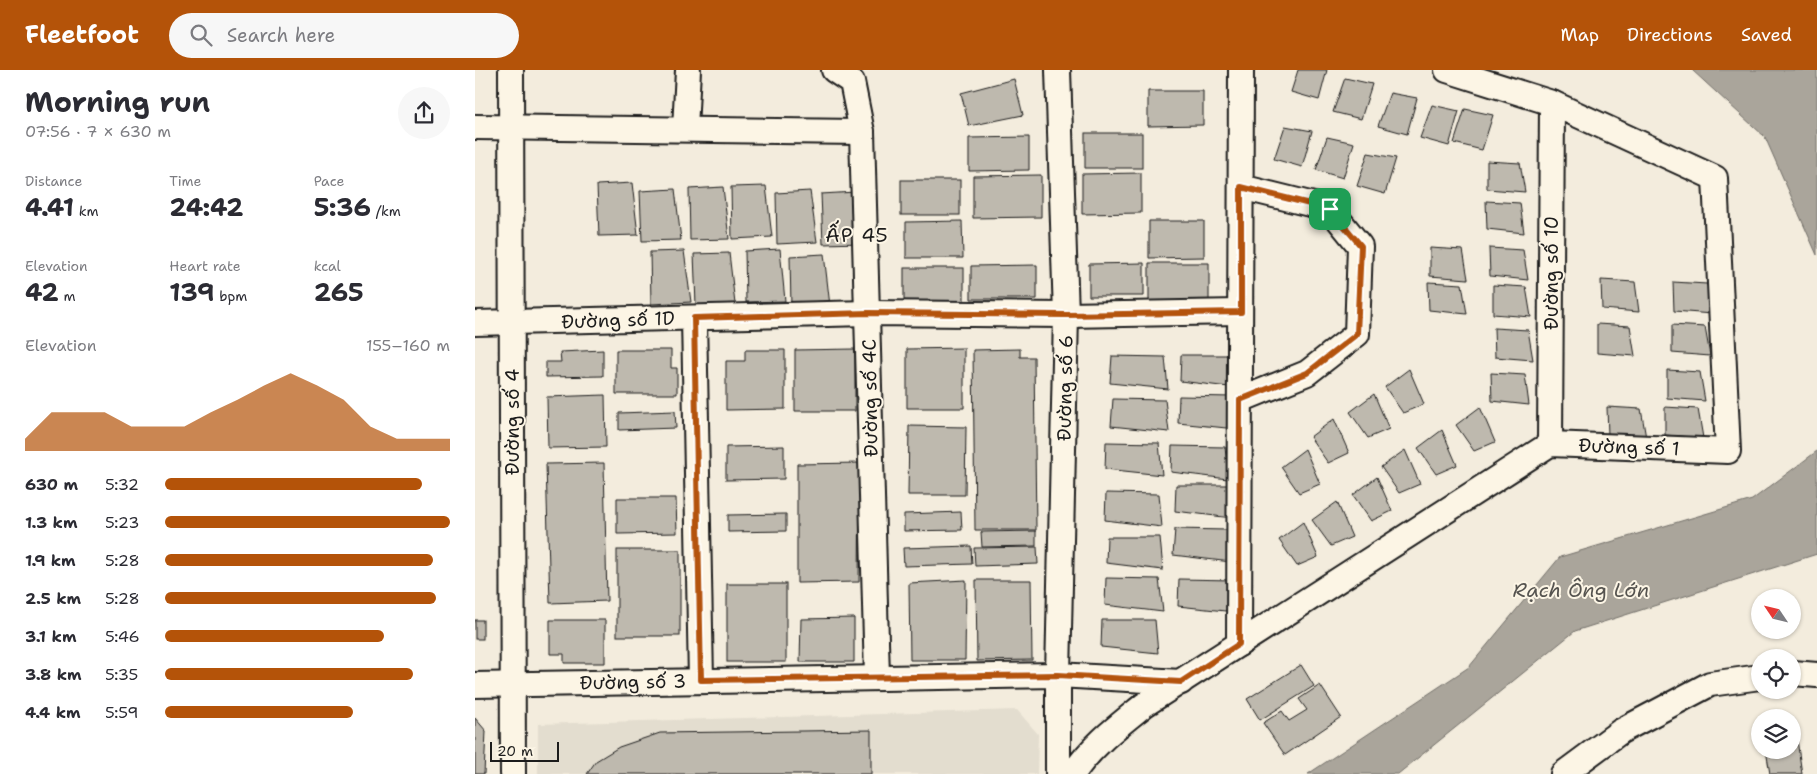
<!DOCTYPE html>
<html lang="en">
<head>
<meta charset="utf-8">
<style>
  body { margin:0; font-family:"Shantell Sans",sans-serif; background:#f7f7f7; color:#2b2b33; height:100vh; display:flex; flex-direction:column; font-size:19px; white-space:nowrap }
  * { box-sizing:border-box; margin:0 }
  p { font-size:16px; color:#7c7c81 }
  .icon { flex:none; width:28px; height:28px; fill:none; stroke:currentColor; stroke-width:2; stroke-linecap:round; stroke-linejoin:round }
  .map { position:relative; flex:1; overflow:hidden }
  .drawer { display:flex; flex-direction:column; background:#fff; width:475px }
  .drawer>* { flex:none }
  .needle { width:32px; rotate:305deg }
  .tools { position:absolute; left:1276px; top:519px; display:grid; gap:10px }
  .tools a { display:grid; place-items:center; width:50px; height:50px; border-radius:50%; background:#fff; box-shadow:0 1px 4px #0004; font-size:25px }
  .scale { position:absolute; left:15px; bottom:12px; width:69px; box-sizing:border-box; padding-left:5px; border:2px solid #1c1c1c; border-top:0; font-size:14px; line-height:18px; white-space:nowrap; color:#1c1c1c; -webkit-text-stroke:4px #fcf5e5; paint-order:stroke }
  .pin { position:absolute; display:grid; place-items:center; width:42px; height:42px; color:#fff; margin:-21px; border-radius:10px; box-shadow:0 2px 8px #0006 }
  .round { display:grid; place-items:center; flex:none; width:52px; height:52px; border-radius:26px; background:#f7f7f7 }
  .summary { display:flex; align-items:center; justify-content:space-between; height:85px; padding:0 25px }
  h1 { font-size:28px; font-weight:700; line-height:38px }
  .metrics { display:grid; grid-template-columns:repeat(3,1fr); gap:8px; height:85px; padding:5px 25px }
  .metrics div { display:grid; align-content:center }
  .metrics b { font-size:25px; font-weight:700 }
  .metrics small { font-size:14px; font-weight:400 }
  .metrics p { font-size:14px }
  .chart { height:140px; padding:10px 25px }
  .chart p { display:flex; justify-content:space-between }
  .chart svg { width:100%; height:90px; margin-top:5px; fill:#b45309; opacity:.7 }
  ul { padding:0 25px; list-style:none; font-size:16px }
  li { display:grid; grid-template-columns:80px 60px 1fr; align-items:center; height:38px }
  li i { height:12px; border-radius:6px; background:#b45309 }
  header { display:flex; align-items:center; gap:30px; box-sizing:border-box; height:70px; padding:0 25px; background:#b45309; color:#fff }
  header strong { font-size:24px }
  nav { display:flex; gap:28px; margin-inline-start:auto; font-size:18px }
  .search { width:350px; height:45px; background:#f7f7f7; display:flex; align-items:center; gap:12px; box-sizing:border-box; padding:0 18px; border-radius:28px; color:#7c7c81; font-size:19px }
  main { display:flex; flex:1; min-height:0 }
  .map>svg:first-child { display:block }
  .built { fill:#e3ddcf }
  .water { fill:#aaa59b; stroke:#716e68 }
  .building { fill:#beb9ae; stroke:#1c1c1c }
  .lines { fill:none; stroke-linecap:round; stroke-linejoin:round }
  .minor-casing { stroke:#1c1c1c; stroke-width:28 }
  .minor { stroke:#fcf5e5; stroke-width:24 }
  .route-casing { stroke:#fff; stroke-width:10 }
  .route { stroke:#b45309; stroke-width:6 }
  .labels { text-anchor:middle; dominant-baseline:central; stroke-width:4; stroke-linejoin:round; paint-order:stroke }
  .street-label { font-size:19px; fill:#1c1c1c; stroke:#fcf5e5 }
  .neighbourhood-label { font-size:20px; letter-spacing:1px; fill:#1c1c1c; stroke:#fcf5e5 }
  .water-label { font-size:20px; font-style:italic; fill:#55534f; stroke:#fcf5e5 }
</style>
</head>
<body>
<header>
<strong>Fleetfoot</strong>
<div class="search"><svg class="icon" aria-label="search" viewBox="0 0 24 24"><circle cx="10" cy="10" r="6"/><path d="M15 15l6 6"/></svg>Search here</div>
<nav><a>Map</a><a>Directions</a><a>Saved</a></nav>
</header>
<main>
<section class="drawer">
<div class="summary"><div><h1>Morning run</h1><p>07:56 · 7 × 630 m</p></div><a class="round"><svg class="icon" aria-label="share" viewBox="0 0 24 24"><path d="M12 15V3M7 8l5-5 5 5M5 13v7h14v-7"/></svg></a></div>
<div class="metrics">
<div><p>Distance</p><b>4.41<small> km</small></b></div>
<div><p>Time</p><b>24:42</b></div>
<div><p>Pace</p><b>5:36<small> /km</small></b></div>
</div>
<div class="metrics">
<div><p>Elevation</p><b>42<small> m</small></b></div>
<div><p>Heart rate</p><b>139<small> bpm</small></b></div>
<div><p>kcal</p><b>265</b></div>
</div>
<div class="chart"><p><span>Elevation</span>155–160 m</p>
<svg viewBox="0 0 160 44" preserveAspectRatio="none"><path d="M0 44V38L10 25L20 25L30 25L40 32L50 32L60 32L70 25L80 19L90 12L100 6L110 12L120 19L130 32L140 38L150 38L160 38V44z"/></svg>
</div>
<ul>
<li><b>630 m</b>5:32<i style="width:90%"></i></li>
<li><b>1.3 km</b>5:23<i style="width:100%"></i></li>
<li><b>1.9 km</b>5:28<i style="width:94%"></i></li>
<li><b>2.5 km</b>5:28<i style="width:95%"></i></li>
<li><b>3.1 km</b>5:46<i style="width:77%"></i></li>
<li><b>3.8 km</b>5:35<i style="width:87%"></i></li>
<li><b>4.4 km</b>5:59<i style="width:66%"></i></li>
</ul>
</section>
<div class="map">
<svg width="1342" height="704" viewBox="0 0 1342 704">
  <rect width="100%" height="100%" fill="#f3ecdd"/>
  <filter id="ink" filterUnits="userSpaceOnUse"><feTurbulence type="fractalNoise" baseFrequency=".02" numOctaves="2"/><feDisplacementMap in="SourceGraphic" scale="10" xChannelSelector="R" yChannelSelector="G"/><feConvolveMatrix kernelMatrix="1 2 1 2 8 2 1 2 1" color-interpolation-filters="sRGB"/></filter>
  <g filter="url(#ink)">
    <path class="built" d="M542 640 563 664 562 704H63V654Z"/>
    <g class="water">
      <path d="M1217 0H1342V185L1290 67Z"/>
      <path d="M1342 381V484L1100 561 923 704H833L994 597 1085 487 1277 430Z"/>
    </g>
    <g class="building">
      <path d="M823 0H852L844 30 816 22Z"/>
      <path d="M870 8 897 14 886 49 858 42Z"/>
      <path d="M539 9 548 45 494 56 486 23Z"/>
      <path d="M673 21H728V55L673 56Z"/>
      <path d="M915 23 942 28 932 64 903 56Z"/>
      <path d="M957 35 984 41 974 76 945 68Z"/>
      <path d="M990 39 1018 45 1007 80 979 73Z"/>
      <path d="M810 56 837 61 827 97 799 89Z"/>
      <rect x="610" y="63" width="57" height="35"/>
      <path d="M554 67V100L494 101V68Z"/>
      <path d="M852 67 879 73 868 108 841 100Z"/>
      <path d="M893 83 921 88 910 124 882 116Z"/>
      <path d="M1012 91 1045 93 1050 122 1012 119Z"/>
      <path d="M666 103V143L607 144V104Z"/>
      <path d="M566 105V147L498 148V106Z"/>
      <rect x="426" y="110" width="59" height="35"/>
      <path d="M157 113 163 165 124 166 122 115Z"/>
      <path d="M291 116 297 167 257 169 256 117Z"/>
      <path d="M248 117 254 169 215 170 214 119Z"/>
      <path d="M200 119 206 170 167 171 165 121Z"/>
      <path d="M335 121 342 172 302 174 301 123Z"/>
      <path d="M381 122 387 173 348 174 346 124Z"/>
      <path d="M1011 131 1045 133 1049 163 1012 159Z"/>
      <path d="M487 151 488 188H431V152Z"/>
      <path d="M674 151H729V187L674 188Z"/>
      <path d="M955 178 988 180 993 209 955 206Z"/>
      <path d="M1014 178 1048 180 1053 210 1015 206Z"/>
      <path d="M305 179 310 231 271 232 270 181Z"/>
      <path d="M209 181 216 232 176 234 175 182Z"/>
      <path d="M254 183 260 234 221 235 219 184Z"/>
      <path d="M349 184 355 236 316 237 315 186Z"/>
      <path d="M669 193V226H614V194Z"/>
      <path d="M674 193H734V230L674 231Z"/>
      <path d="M562 195V229H496V196Z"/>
      <rect x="429" y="198" width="60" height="33"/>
      <path d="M1126 210 1160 212 1164 242 1127 239Z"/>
      <path d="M953 212 987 214 992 244 954 240Z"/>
      <path d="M1198 212 1232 214 1237 244 1199 241Z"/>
      <path d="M1018 215 1051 217 1056 247 1018 244Z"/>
      <path d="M1122 254 1155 256 1160 286 1122 283Z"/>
      <path d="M1197 255 1230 257 1235 286 1197 283Z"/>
      <path d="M1019 258 1053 260 1058 290 1020 287Z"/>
      <path d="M489 278V338H432V279Z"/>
      <path d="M380 279V341H320V280Z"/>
      <path d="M545 279V287H559L561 460H500L498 280Z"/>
      <path d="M128 280V306L71 307V292H86L85 282Z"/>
      <path d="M141 280H196V298H202V324H141Z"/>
      <path d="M270 280H310V339L251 340V291H270Z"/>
      <path d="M706 285H759L762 318 705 311Z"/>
      <path d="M637 286 690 287 693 319 635 313Z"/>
      <path d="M934 299 949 334 928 343 910 317Z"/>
      <path d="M1192 300 1225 302 1230 331 1192 328Z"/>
      <path d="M1016 303 1050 305 1054 335 1017 331Z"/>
      <path d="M899 324 914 359 893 368 875 342Z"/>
      <path d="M130 325 131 377 73 378 72 327Z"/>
      <path d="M704 326 757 327 761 359 703 353Z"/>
      <path d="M638 329 690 330 694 362 636 356Z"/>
      <path d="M1005 337 1020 372 999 381 981 355Z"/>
      <path d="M1132 337 1166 339 1171 368 1133 365Z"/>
      <path d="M1190 337 1223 339 1228 368 1190 365Z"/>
      <path d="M200 341 201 358 144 360V343Z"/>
      <path d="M859 349 874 383 853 393 835 367Z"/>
      <path d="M434 356 491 357 490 425H433Z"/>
      <path d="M967 360 982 395 961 404 943 378Z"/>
      <path d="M631 372 684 373 687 405 630 399Z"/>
      <path d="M309 376V409L251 410V377Z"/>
      <path d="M697 376 750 377 753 409 696 402Z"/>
      <path d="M830 379 845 414 824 423 806 397Z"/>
      <path d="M930 380 945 414 924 423 906 397Z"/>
      <path d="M129 393 132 531 75 533 71 394Z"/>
      <path d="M385 393 384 512 322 513V394Z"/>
      <path d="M902 407 917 441 896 451 878 425Z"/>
      <path d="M701 415H754L757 448 700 441Z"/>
      <path d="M631 423 684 424 687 457 630 450Z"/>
      <path d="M142 428H201L202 463 142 464Z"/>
      <path d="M862 432 877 467 856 476 837 450Z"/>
      <path d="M486 442 487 460 429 461V444Z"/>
      <path d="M311 444V461L253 462V445Z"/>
      <path d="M828 452 843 487 822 496 804 470Z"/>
      <path d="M700 459 752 460 756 492 698 485Z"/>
      <path d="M561 461V476L507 477 506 462Z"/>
      <path d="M632 467H685L688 500 631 493Z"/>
      <path d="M496 476 497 494 429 496 428 478Z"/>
      <path d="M562 477 563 494 500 496 499 478Z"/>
      <rect x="142" y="480" width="63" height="86"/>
      <path d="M631 508 684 509 688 542 630 535Z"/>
      <path d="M704 509 757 510 760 542 703 536Z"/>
      <path d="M491 510 490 590H435L434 513Z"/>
      <path d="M501 510H556L557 590 502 591Z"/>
      <rect x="252" y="514" width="59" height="78"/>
      <path d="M379 548V592H325L326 549Z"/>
      <rect x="0" y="550" width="8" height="19"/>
      <path d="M75 550H130V593H89V584H75Z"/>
      <path d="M627 550H680L683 583 626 577Z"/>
      <path d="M826 595 839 616 785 650 772 629Z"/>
      <path d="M845 615 866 647 810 685 788 653 807 641 814 651 832 640 824 629Z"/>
      <path d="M0 648 11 661 9 704H0Z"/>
      <path d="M1320 656 1327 704H1295L1291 680H1318V657Z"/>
      <path d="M396 660V704H112L121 691 144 677 185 663Z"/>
    </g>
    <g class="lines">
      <g class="minor-casing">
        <g id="minor">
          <path d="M36 0 38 704"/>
          <path d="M359 0 377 12 387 62 402 607"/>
          <path d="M583 0 591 245 583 605V704"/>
          <path d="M0 57 387 62"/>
          <path d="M210 59 213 0"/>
          <path d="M219 248 226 610"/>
          <path d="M0 253 393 243 591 245 765 242"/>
          <path d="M765 330 832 303 882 264 885 176 855 139 766 117"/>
          <path d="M1075 374 1077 33"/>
          <path d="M764 574 766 0"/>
          <path d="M1318 603 1342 605"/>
          <path d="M0 615 583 605 706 612"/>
          <path d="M598 704C616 676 643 656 669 635L1075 374 1253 381 1240 108 1077 33 972 0"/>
          <path d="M1088 704 1146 661 1235 614 1285 607"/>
        </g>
      </g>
      <use href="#minor" class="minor"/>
    </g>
  </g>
  <g class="lines" filter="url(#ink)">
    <g class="route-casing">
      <path id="route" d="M766 117 855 139 886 176 882 264 832 303 765 330 764 574 706 612 583 605 226 610 219 248 393 243 591 245 766 242Z"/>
    </g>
    <use href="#route" class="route"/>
  </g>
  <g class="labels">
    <g class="street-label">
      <text transform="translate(1076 203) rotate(-90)">Đường số 10</text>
      <text transform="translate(143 250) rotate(-2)">Đường số 1D</text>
      <text transform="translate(590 318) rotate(-89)">Đường số 6</text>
      <text transform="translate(395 328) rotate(-91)">Đường số 4C</text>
      <text transform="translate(37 352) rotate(-90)">Đường số 4</text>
      <text transform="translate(1154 377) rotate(2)">Đường số 1</text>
      <text transform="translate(158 612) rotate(-1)">Đường số 3</text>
    </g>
    <g class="neighbourhood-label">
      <text x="382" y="165">ẤP 45</text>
    </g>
    <g class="water-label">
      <text x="1106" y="520">Rạch Ông Lớn</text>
    </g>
  </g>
</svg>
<div class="tools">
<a><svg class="needle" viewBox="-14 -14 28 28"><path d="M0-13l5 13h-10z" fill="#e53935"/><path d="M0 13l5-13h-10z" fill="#7c7c81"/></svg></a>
<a><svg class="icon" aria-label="locate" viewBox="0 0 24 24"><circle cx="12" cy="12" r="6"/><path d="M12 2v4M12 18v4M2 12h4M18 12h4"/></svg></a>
<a><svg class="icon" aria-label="layers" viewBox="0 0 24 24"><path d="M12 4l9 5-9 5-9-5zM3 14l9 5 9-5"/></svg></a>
</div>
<div class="scale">20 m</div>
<div class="pin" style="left:855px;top:139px;background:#1e9e55"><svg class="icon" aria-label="arrive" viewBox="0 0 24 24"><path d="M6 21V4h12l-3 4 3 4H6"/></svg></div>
</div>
</main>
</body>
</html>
